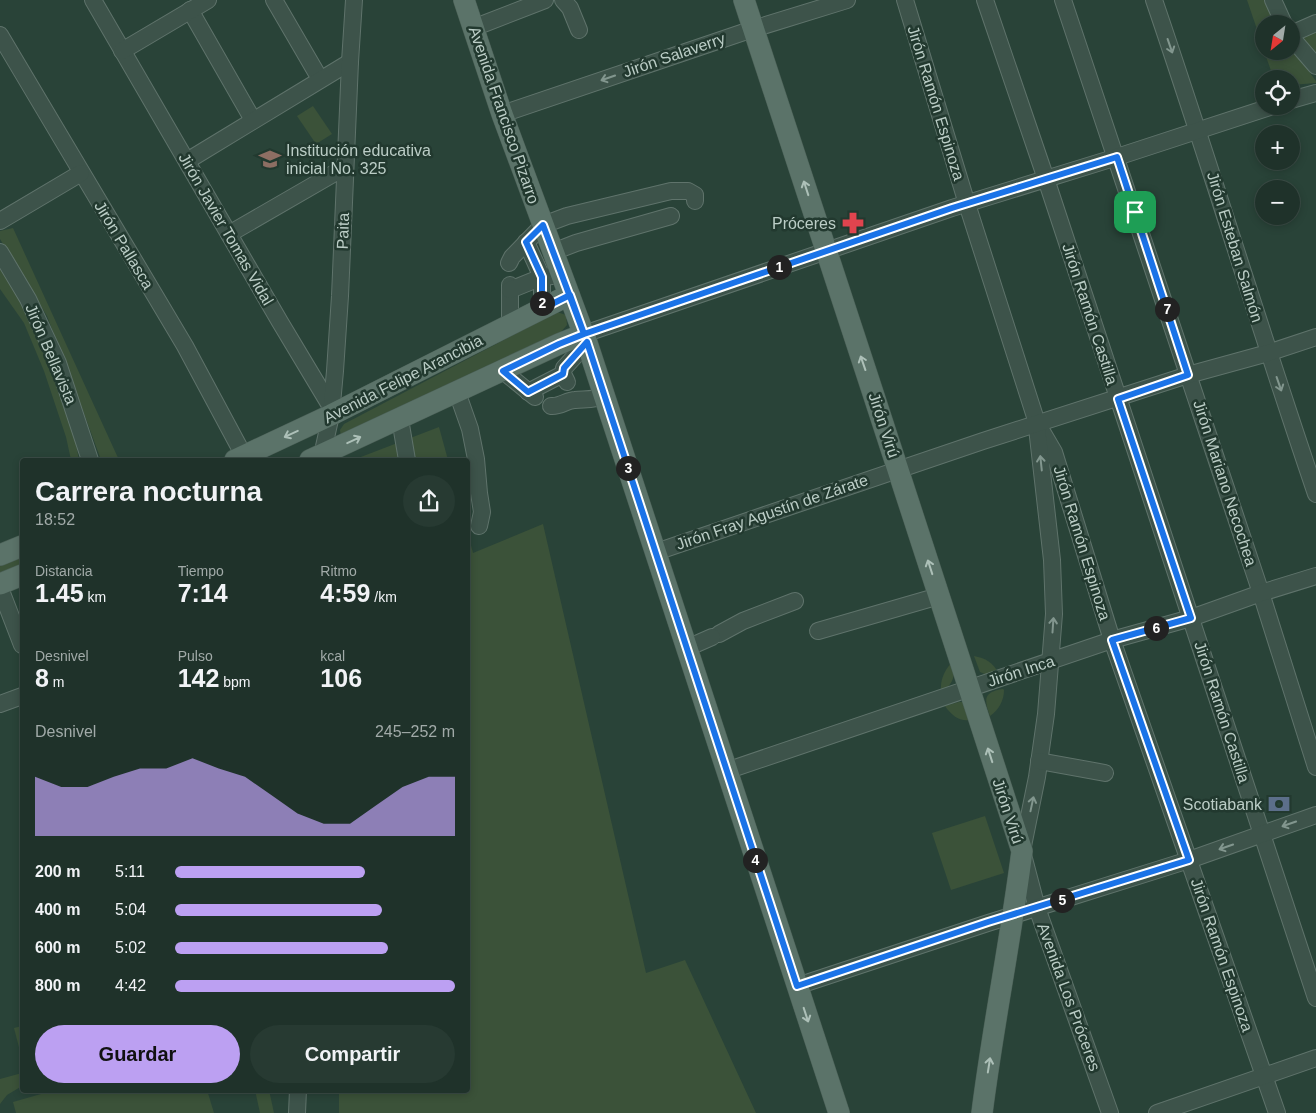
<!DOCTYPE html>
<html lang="es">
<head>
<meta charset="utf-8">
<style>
  body { margin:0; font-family:Helvetica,sans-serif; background:#273a32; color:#f1f3f6; height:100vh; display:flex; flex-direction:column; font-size:19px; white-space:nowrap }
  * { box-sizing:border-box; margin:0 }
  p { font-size:16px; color:#a1aaa8 }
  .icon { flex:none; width:28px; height:28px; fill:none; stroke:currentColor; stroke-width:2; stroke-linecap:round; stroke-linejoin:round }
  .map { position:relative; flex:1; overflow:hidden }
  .sheet { position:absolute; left:20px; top:458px; width:450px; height:635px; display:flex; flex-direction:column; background:#1f322a; border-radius:5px; box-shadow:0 2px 8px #0003,0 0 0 1px #3c4d47 }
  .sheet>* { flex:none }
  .needle { width:32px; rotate:210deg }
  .buttons { position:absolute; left:1255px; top:15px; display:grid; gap:10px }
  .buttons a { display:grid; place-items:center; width:45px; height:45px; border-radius:50%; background:#1f322a; box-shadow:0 2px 8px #0003,0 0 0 1px #3c4d47; font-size:25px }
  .pin { position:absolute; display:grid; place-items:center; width:42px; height:42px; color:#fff; margin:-21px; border-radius:10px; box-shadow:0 2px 8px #0006 }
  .km { position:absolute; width:25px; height:25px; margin:-12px; border-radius:50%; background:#222; color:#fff; font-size:14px; line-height:25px; text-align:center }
  .round { display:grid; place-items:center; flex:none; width:52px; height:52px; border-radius:26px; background:#273a32 }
  .summary { display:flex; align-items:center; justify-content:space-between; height:85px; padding:0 15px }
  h1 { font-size:28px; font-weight:600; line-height:38px }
  .figures { display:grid; grid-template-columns:repeat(3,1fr); gap:8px; height:85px; padding:5px 15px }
  .figures div { display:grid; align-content:center }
  .figures b { font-size:25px; font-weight:600 }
  .figures small { font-size:14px; font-weight:400 }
  .figures p { font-size:14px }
  .chart { height:140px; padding:10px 15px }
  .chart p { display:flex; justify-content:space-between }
  .chart svg { width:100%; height:90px; margin-top:5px; fill:#bca0f2; opacity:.7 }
  .action { display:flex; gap:10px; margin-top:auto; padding:10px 15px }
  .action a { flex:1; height:58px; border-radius:30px; background:#bca0f2; color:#111; font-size:20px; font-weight:600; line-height:58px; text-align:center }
  .action a+a { background:#273a32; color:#f1f3f6 }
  ul { padding:0 15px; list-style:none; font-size:16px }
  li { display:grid; grid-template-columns:80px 60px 1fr; align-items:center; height:38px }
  li i { height:12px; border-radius:6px; background:#bca0f2 }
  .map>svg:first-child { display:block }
  .green { fill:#3b5239 }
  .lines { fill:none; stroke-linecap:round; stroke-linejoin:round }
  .minor-casing { stroke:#5f736b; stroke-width:18 }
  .major-casing { stroke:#4a5f56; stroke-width:22 }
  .minor { stroke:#3d534a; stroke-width:16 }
  .major { stroke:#5b7369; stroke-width:21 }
  .oneway { stroke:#82968e }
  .oneway2 { stroke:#adc0b8 }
  .route-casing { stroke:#fff; stroke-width:10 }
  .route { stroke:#1a73e8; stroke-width:6 }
  .labels { text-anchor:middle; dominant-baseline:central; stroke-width:5; stroke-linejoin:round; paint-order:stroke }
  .street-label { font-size:16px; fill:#bbcdc6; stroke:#22392f }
  .poi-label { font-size:16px; fill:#bbcdc6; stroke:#22392f; text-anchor:end }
</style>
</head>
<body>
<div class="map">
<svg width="1316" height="1113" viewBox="0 0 1316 1113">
  <rect width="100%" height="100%" fill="#294338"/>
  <g class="green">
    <path d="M1247 0H1267L1279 24H1264V50Z"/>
    <path d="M1316 28V53L1300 36Z"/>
    <path d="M1291 47 1316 81V83L1291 85V79H1274L1264 51H1291Z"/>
    <path d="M313 106 332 134 316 144 297 116Z"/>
    <path d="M13 228 119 460H101L78 397 47 316 0 239V231Z"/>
    <path d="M0 265 10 278 57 370 73 428 79 460H71L66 437 44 371 24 323 0 289Z"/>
    <path d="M557 312 566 315 567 325 560 333 341 438 340 430 344 424Z"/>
    <path d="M439 427 448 460H353Z"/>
    <path d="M543 524 646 973 685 960 756 1113H339V1090H468V534L473 553Z"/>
    <path d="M22 556V568L0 576V565Z"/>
    <path d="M974 656C985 658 994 663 998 673L987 675 980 672Z"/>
    <path d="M952 662C957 675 952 686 941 692 940 680 944 671 952 662Z"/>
    <path d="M1003 689 1004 690C1004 700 999 710 990 716 984 699 983 692 1003 689Z"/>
    <path d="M959 702H963L970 720C960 722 951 715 945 706Z"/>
    <path d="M985 816 1004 873 951 890 932 833Z"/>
    <path d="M22 1026V1059L14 1028Z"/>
    <path d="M22 1073V1086L7 1095 0 1104V1079Z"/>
    <path d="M55 1090H207L214 1113H16L13 1102Z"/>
    <path d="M255 1090H269L274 1113H260Z"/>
  </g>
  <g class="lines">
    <g class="minor-casing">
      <g id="minor">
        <path d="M93 0 280 322 331 407"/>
        <path d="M274 0 320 79"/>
        <path d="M563 0 570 8 579 30"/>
        <path d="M905 0 967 204 1037 423 1054 452 1112 640 1277 1113"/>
        <path d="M985 0 1046 179 1316 998"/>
        <path d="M1063 0 1261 593 1316 767"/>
        <path d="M1154 0C1210 164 1260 330 1316 494"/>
        <path d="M1273 0 1284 24"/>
        <path d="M190 10 253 120"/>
        <path d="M473 28 545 0"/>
        <path d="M1291 34 1316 23"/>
        <path d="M0 35 185 346 244 456"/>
        <path d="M1291 37 1316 66"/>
        <path d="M122 51 208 0"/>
        <path d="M1291 100 1316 93"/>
        <path d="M502 114 753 29 847 0"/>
        <path d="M187 161 350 62"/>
        <path d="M0 221 81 173"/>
        <path d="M229 234 345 167"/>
        <path d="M526 242 542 277 552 276"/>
        <path d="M0 252 28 299 58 363 90 460"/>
        <path d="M553 252 576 243 671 216"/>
        <path d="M509 263 512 257 543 225 567 216 671 191H688L695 195V201"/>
        <path d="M510 285V325"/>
        <path d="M510 290 542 277V309"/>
        <path d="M584 334 952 208 1117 157 1273 106"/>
        <path d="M503 371 535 397"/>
        <path d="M567 382 563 374 564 368 587 343"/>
        <path d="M457 392 470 429 476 459 479 493 482 512 479 526"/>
        <path d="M528 392 563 374"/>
        <path d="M551 406C560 407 567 400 575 400 584 399 595 400 604 396"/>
        <path d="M400 419 407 460"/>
        <path d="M1037 428 1052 560 1054 614 1046 714 1037 777 1022 851 1037 908 1110 1113"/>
        <path d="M321 460 331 415 335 371 340 296 350 62 354 0"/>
        <path d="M656 552 983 441 1188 375 1268 353 1316 337"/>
        <path d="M0 588 22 645"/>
        <path d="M818 631 939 596"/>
        <path d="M719 634 743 621 795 601"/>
        <path d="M687 648 712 637"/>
        <path d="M0 704 22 696"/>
        <path d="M1039 761 1105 773"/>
        <path d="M726 771 1112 640 1191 618 1261 593 1316 576"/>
        <path d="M797 986 988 923 1189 860 1316 815"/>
        <path d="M297 1113 298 1090"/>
        <path d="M1157 1113 1316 1058"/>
      </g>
    </g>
    <g class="major-casing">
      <g id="major">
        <path d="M464 0 502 114 587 343 839 1113"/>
        <path d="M744 0 873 393 1022 851C1011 939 993 1025 982 1113"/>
        <path d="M235 460 331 415 569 295"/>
        <path d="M310 460 559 344 584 334"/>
        <path d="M0 555 22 546"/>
        <path d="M0 584 22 575"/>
      </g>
    </g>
    <use href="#minor" class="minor"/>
    <use href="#major" class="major"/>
  </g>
  <defs><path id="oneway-shaft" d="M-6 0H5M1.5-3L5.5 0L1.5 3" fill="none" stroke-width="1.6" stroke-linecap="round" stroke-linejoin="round" transform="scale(1.25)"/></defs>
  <g class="oneway">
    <use href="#oneway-shaft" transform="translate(1170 46) rotate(71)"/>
    <use href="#oneway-shaft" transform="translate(608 78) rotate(161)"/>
    <use href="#oneway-shaft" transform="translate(1279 384) rotate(71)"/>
    <use href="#oneway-shaft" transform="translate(1041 463) rotate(-96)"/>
    <use href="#oneway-shaft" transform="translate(1053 625) rotate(-86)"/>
    <use href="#oneway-shaft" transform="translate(1032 804) rotate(-78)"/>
    <use href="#oneway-shaft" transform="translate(1289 824) rotate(161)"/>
    <use href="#oneway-shaft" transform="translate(1226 847) rotate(161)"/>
  </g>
  <g class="oneway2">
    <use href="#oneway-shaft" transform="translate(806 188) rotate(-108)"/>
    <use href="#oneway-shaft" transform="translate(863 363) rotate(-109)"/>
    <use href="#oneway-shaft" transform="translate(291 434) rotate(155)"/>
    <use href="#oneway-shaft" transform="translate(354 440) rotate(-25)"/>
    <use href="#oneway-shaft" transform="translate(930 567) rotate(-108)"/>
    <use href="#oneway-shaft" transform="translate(990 755) rotate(-108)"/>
    <use href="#oneway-shaft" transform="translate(806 1015) rotate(72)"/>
    <use href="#oneway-shaft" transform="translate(989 1065) rotate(-81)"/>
  </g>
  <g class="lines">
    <g class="route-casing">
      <path id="route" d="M1135 212 1117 157 952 208 584 334 543 225 526 242 542 277V309L570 295 584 334 559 344 503 371 528 392 563 374 564 368 587 342 797 986 988 922 1189 860 1112 640 1191 618 1118 399 1188 375 1135 212"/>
    </g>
    <use href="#route" class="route"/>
  </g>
  <defs>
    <g id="school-bare" transform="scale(1.725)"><path d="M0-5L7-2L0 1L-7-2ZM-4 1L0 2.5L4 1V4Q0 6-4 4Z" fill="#8d6e63" stroke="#22392f" stroke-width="2.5" paint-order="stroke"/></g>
    <g id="pharmacy-bare" transform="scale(1.725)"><path d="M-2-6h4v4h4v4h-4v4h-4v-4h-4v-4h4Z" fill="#e0444e" stroke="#22392f" stroke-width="2.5" paint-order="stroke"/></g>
    <g id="bank-bare" transform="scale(1.725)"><path d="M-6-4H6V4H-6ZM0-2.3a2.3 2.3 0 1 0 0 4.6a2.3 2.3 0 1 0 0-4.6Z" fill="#5c6f8a" stroke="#22392f" stroke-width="2.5" paint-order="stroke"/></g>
  </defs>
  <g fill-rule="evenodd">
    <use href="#school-bare" x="270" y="159"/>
    <use href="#pharmacy-bare" x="853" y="223"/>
    <use href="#bank-bare" x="1279" y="804"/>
  </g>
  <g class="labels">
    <g class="street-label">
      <text transform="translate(674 55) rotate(-19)">Jirón Salaverry</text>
      <text transform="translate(936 103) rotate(73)">Jirón Ramón Espinoza</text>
      <text transform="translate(504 115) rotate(71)">Avenida Francisco Pizarro</text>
      <text transform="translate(226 229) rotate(60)">Jirón Javier Tomas Vidal</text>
      <text transform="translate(343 231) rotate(-88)">Paita</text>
      <text transform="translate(124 245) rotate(59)">Jirón Pallasca</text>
      <text transform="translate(1235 247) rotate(73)">Jirón Esteban Salmón</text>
      <text transform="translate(1090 314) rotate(72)">Jirón Ramón Castilla</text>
      <text transform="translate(51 354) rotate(67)">Jirón Bellavista</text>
      <text transform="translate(403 379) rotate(-27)">Avenida Felipe Arancibia</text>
      <text transform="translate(884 425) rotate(72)">Jirón Virú</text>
      <text transform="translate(1225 483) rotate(72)">Jirón Mariano Necochea</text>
      <text transform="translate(772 512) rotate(-19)">Jirón Fray Agustín de Zárate</text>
      <text transform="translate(1082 543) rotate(73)">Jirón Ramón Espinoza</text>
      <text transform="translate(1021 671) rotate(-18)">Jirón Inca</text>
      <text transform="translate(1222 712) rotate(72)">Jirón Ramón Castilla</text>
      <text transform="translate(1008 811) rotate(72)">Jirón Virú</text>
      <text transform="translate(1222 955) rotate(71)">Jirón Ramón Espinoza</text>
      <text transform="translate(1069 997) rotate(70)">Avenida Los Próceres</text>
    </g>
    <g class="poi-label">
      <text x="286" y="150" text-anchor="start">Institución educativa<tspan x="286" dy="18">inicial No. 325</tspan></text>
      <text x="836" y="223">Próceres</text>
      <text x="1262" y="804">Scotiabank</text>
    </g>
  </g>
</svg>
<div class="buttons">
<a><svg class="needle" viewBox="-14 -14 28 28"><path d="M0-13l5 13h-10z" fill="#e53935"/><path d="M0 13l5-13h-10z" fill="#a1aaa8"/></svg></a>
<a><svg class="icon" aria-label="locate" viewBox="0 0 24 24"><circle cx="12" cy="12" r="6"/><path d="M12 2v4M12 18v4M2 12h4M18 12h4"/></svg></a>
<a>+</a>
<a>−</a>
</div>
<div class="pin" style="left:1135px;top:212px;background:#1e9e55"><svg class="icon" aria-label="arrive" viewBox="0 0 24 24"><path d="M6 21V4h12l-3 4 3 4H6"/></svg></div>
<b class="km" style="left:779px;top:267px">1</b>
<b class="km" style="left:542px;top:303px">2</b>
<b class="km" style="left:628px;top:468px">3</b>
<b class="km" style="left:755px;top:860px">4</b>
<b class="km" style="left:1062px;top:900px">5</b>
<b class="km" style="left:1156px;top:628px">6</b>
<b class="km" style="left:1167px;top:309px">7</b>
<section class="sheet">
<div class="summary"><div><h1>Carrera nocturna</h1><p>18:52</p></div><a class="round"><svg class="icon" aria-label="share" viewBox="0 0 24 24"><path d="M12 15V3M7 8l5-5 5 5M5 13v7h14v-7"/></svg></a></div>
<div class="figures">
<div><p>Distancia</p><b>1.45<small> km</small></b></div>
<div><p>Tiempo</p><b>7:14</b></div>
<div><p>Ritmo</p><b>4:59<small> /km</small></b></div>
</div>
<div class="figures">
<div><p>Desnivel</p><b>8<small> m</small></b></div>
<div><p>Pulso</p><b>142<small> bpm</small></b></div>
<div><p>kcal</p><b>106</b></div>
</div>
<div class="chart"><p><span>Desnivel</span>245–252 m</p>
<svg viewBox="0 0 160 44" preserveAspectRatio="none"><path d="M0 44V15L10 20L20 20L30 15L40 11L50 11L60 6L70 11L80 15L90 24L100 33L110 38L120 38L130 29L140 20L150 15L160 15V44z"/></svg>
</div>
<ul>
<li><b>200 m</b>5:11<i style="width:68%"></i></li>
<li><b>400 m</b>5:04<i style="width:74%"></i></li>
<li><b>600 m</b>5:02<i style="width:76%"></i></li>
<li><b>800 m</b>4:42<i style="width:100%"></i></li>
</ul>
<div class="action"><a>Guardar</a><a>Compartir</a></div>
</section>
</div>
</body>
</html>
